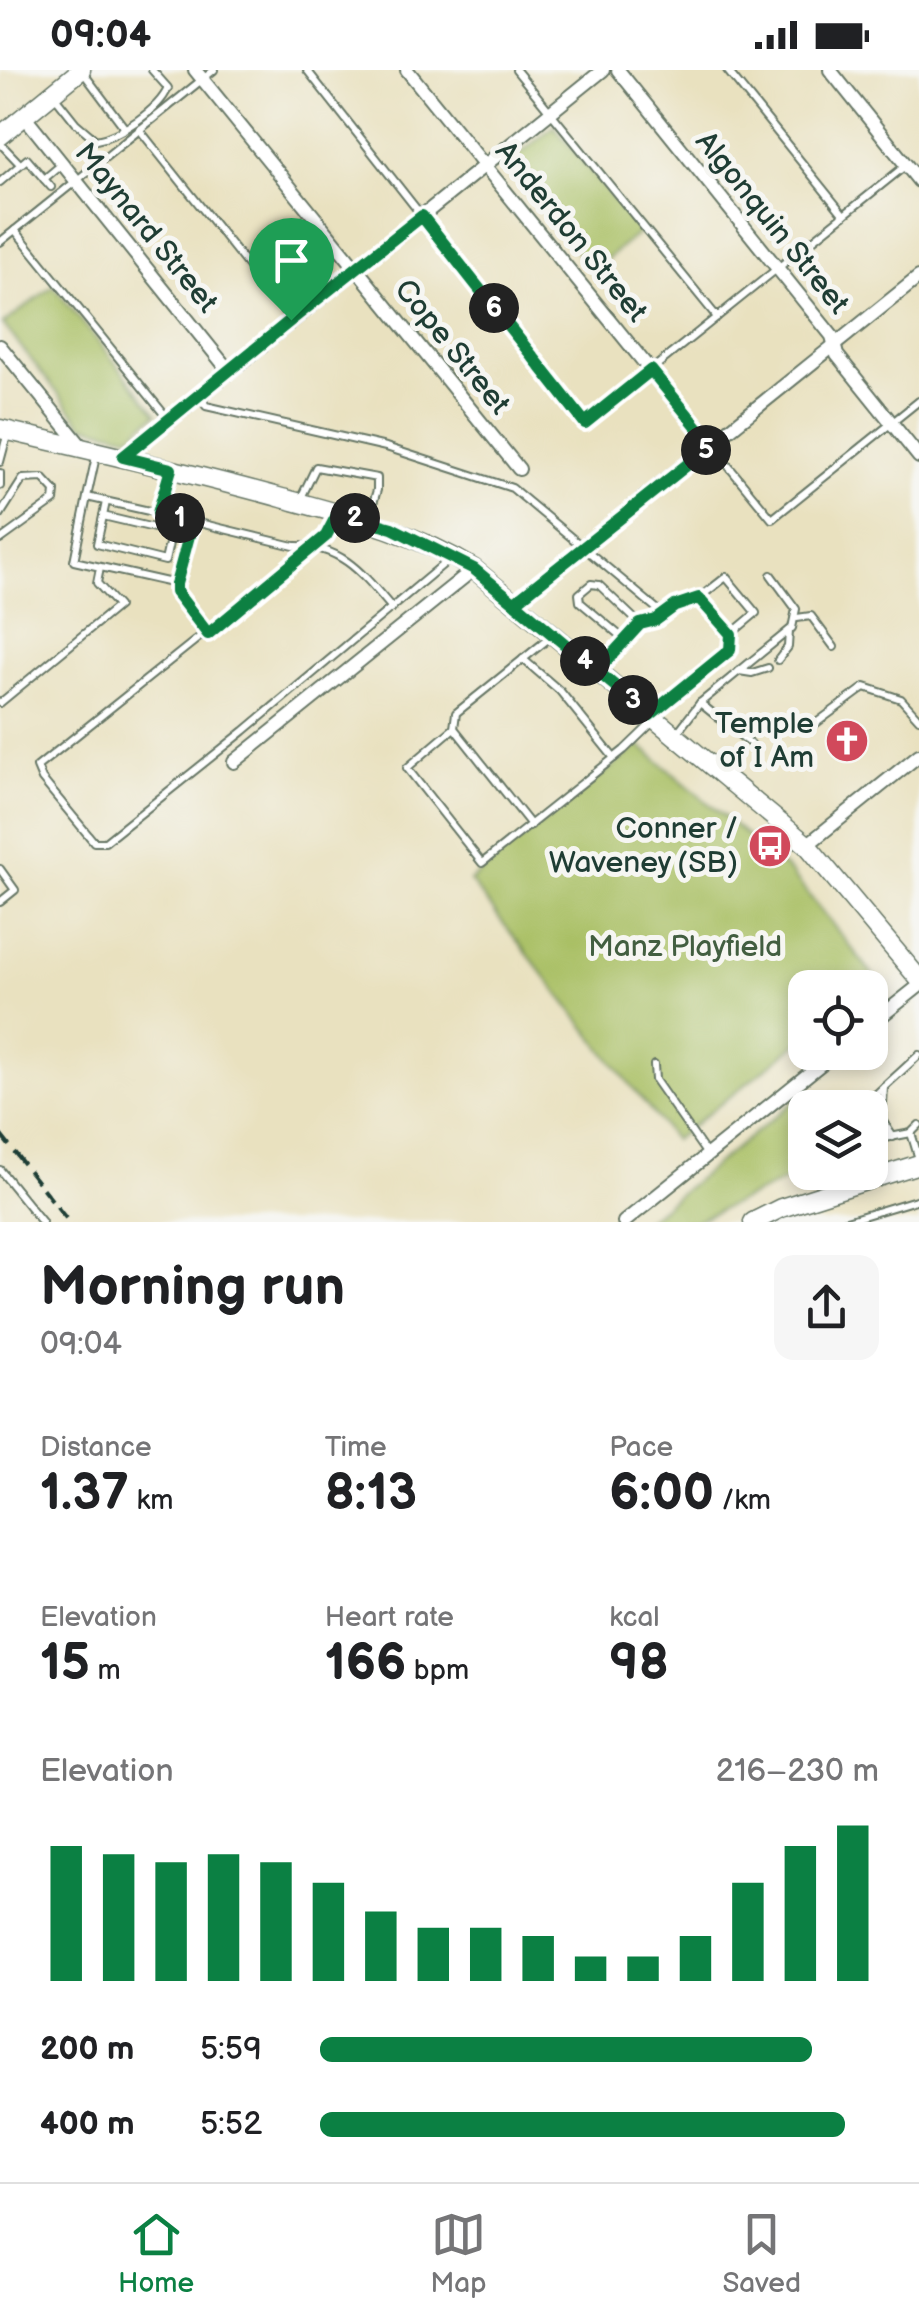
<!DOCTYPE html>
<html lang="en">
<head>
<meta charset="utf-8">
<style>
  body { margin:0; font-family:"Balsamiq Sans",sans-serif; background:#f6f6f6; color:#202124; height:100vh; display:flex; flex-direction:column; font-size:38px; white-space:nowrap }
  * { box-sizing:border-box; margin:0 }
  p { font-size:32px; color:#757577 }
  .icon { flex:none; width:55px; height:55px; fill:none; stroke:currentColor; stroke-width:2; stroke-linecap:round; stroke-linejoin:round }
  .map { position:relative; height:1152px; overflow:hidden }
  .details { display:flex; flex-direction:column; background:#fff; flex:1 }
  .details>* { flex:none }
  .fabs { position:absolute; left:788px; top:900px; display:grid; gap:20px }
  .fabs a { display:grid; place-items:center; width:100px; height:100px; border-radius:20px; background:#fff; box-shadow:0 5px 15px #0003; font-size:50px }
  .pin { position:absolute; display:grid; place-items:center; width:85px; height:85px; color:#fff; margin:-102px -42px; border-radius:50% 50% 50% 0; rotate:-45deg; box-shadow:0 0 10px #0007 }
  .pin .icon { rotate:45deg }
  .km { position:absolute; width:50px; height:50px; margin:-25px; border-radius:50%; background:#222; color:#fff; font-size:28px; line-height:50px; text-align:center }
  .round { display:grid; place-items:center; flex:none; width:105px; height:105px; border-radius:20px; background:#f6f6f6 }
  .summary { display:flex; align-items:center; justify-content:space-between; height:170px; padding:0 40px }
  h1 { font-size:55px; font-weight:600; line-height:75px }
  .figures { display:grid; grid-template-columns:repeat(3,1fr); gap:15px; height:170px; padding:10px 40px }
  .figures div { display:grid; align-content:center }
  .figures b { font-size:50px; font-weight:600 }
  .figures small { font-size:28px; font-weight:400 }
  .figures p { font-size:28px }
  .chart { height:280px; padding:20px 40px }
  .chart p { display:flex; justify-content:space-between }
  .chart svg { width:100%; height:180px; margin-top:10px; stroke:#0b8043; stroke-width:6 }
  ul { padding:0 40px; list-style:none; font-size:32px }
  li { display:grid; grid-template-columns:160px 120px 1fr; align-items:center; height:75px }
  li i { height:25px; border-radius:12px; background:#0b8043 }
  .status { display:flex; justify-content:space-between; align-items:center; height:70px; padding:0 50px; background:#fff; direction:ltr }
  .status svg { height:28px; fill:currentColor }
  .menu { display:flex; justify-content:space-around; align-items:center; height:140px; border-top:2px solid #e0e0e0; background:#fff; font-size:28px; color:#757577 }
  .menu a { display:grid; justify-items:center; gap:5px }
  .menu .active { color:#0b8043 }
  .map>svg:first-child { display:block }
  .green { fill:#a9bf64; stroke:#647e4c; stroke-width:2.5 }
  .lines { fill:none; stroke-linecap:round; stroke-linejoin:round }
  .lane-casing { stroke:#667665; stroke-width:10 }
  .street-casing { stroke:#667665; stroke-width:16 }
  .secondary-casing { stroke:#667665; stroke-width:21 }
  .lane { stroke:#fff; stroke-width:6 }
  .street { stroke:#fff; stroke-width:12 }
  .secondary { stroke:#fff; stroke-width:18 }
  .rail { stroke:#1f3d34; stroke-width:4; stroke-dasharray:15 8; stroke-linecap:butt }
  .route-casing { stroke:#fff; stroke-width:20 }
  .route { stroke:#0b8043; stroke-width:12 }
  .labels { text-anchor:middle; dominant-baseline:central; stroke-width:10; stroke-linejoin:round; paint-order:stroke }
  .street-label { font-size:30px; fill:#1f3d34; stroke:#f6f6f2 }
  .poi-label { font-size:30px; fill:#1f3d34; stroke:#f6f6f2; text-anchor:end }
  .park-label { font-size:30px; fill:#425e40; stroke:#f6f6f2 }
</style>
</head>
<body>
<div class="status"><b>09:04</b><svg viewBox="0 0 49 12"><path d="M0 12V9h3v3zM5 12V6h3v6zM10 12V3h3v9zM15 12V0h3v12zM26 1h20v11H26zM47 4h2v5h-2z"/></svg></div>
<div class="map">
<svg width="919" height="1152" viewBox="0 0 919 1152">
  <rect width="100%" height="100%" fill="#f6f6f2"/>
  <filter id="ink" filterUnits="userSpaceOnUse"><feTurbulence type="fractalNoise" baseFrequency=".01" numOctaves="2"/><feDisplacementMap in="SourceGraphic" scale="20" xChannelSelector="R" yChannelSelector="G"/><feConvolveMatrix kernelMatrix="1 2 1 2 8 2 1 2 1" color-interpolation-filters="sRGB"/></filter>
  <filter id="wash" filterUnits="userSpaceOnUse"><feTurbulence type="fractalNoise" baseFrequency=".0048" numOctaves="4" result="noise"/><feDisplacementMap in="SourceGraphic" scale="40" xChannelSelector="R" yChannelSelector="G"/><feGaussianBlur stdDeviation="2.25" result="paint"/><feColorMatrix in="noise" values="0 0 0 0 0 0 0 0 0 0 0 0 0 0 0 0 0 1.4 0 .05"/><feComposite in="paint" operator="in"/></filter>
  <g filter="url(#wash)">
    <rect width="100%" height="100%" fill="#e9e1bf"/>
    <g class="green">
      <path d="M554 56 640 162 592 201 506 95Z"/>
      <path d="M53 216 157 344 129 366 83 355 3 254Z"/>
      <path d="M639 675 790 802 878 911 869 917 805 918V968L674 1070 470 811Z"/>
      <path d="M797 1029 805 1040V1102L693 1152H644Z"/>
    </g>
  </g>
  <g filter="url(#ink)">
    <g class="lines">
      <g class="lane-casing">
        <g id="lane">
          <path d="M307 0 585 353 905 96"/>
          <path d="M516 0 717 247"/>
          <path d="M727 0 844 145"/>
          <path d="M82 1 124 57"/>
          <path d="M53 24 76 53 96 70C119 66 159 40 168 18L152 0"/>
          <path d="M139 59 291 250"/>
          <path d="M0 73 20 94"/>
          <path d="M44 109 62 94"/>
          <path d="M0 112 27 89 51 117"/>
          <path d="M15 160 168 349"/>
          <path d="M0 172 214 0"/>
          <path d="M200 326 206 336 386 377 512 418 657 539"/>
          <path d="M712 376 772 449 919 331"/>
          <path d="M97 382 87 427 158 443 170 401"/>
          <path d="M0 392 8 362"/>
          <path d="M0 403V416"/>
          <path d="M87 427 74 491 176 514 193 451"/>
          <path d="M300 430 316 397 377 408V420L368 450"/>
          <path d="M106 432 97 474 165 491 175 447"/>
          <path d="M158 443 294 476C342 475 363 504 392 538"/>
          <path d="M337 444 326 466 37 697 42 709 94 772H105L244 661 452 487"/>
          <path d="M0 445 23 409 43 408 55 421 54 431 0 470"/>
          <path d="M103 446 171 462"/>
          <path d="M176 514V522L208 563"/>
          <path d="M797 548 811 546 834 577"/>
          <path d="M640 554 656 550 675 536 699 528 726 507 756 543 731 564"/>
          <path d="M553 565 456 643 454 658 407 698 482 793 624 680 655 650"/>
          <path d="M523 589 560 621 614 688"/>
          <path d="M778 590 788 577 789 561"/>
          <path d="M598 600 640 554 599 515 591 514 579 524 580 532 624 569"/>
          <path d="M739 601 752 603 768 598"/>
          <path d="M0 633 118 536 97 513 100 498"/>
          <path d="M700 633 751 674"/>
          <path d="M651 644 730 579 731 564 699 528"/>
          <path d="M815 654 865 617 901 629 919 649"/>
          <path d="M454 658 531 755"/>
          <path d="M676 664 700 633 792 558 796 539 771 505"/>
          <path d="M0 799 15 820 0 832"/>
          <path d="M654 995 655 1010 708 1086"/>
          <path d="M884 1017 882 1050 893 1067"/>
          <path d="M861 1038 919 985"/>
          <path d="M911 1063 919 1089"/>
          <path d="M870 1071 911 1063 919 1055"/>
          <path d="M0 1100 42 1152"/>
          <path d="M843 1152 919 1129"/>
        </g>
      </g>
      <g class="street-casing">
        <g id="street">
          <path d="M195 0 519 399"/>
          <path d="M407 0 711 375"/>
          <path d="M618 0 832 266 837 285 919 387"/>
          <path d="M830 0 919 111"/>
          <path d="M24 46 229 301"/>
          <path d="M0 276 82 377"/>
          <path d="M123 387 603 0"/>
          <path d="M515 532 919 207"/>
          <path d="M234 692 474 499"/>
          <path d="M807 775 919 685"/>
          <path d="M870 955 919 916"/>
          <path d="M624 1152 836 982"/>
        </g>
      </g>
      <g class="secondary-casing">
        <g id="secondary">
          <path d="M0 66 81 0"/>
          <path d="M0 359C94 381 188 402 282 428 349 446 414 462 474 499L807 775 919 909"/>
          <path d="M753 1152 781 1138 919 1094"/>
        </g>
      </g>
      <use href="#lane" class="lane"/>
      <use href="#street" class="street"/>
      <use href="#secondary" class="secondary"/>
      <path class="rail" d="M0 1064 69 1152"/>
    </g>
  </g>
  <g class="lines" filter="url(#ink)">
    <g class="route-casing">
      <path id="route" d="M291 250 123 387 171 399 158 443 193 451 176 514V522L208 564 326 466 338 443 392 458 474 499 650 645 730 580 731 564 699 528 675 536 656 550 640 554 597 601 515 532 712 375 651 300 585 353 422 146 291 250"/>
    </g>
    <use href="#route" class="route"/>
  </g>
  <defs>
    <g id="church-disc" transform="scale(2.25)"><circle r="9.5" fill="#d1495b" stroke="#f6f6f2"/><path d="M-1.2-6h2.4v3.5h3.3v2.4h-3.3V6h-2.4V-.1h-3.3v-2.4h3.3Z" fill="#fff"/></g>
    <g id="bus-disc" transform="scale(2.25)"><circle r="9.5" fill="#d1495b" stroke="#f6f6f2"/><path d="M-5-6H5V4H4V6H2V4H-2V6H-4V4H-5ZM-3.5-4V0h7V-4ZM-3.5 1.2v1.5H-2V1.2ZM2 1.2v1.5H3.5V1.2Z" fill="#fff"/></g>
  </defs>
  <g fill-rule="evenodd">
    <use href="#church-disc" x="847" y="671"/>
    <use href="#bus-disc" x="770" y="776"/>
  </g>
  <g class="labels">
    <g class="street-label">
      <text transform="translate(772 153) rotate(51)">Algonquin Street</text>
      <text transform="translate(146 158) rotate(51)">Maynard Street</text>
      <text transform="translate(571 162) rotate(51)">Anderdon Street</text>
      <text transform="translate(452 277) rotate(51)">Cope Street</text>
    </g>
    <g class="poi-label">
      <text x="814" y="654">Temple<tspan x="814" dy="34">of I Am</tspan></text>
      <text x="738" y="759">Conner /<tspan x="738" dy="34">Waveney (SB)</tspan></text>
    </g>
    <g class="park-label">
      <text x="685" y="877">Manz Playfield</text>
    </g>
  </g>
</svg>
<div class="fabs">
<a><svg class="icon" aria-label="locate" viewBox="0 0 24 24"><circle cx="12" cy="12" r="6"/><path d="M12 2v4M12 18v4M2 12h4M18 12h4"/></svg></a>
<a><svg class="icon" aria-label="layers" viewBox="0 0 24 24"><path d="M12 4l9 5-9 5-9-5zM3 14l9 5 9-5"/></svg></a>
</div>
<div class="pin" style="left:291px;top:250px;background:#1e9e55"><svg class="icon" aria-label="arrive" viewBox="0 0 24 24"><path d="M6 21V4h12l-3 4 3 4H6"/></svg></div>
<b class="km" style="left:180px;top:448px">1</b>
<b class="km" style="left:355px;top:448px">2</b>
<b class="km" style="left:633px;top:630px">3</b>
<b class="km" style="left:585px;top:591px">4</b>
<b class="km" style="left:706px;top:380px">5</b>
<b class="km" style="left:494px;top:238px">6</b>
</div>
<section class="details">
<div class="summary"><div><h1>Morning run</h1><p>09:04</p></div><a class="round"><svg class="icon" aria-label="share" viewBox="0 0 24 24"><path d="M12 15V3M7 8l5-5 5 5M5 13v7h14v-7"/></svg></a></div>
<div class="figures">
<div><p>Distance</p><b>1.37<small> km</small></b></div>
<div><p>Time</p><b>8:13</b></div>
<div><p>Pace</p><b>6:00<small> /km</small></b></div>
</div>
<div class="figures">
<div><p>Elevation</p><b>15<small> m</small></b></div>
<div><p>Heart rate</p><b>166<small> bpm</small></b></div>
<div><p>kcal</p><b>98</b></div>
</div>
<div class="chart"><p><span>Elevation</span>216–230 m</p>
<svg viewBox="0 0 160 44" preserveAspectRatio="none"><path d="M5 44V11M15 44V13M25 44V15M35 44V13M45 44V15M55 44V20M65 44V27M75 44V31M85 44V31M95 44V33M105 44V38M115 44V38M125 44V33M135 44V20M145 44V11M155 44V6"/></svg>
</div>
<ul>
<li><b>200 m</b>5:59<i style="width:88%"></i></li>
<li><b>400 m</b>5:52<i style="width:94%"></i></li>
</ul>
</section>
<nav class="menu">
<a class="active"><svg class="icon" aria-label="home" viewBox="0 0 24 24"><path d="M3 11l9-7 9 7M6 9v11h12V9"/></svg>Home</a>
<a><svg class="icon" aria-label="map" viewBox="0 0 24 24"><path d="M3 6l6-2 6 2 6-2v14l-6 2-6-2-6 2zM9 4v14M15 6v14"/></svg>Map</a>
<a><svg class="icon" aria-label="saved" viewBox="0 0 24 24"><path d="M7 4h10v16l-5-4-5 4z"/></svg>Saved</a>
</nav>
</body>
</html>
